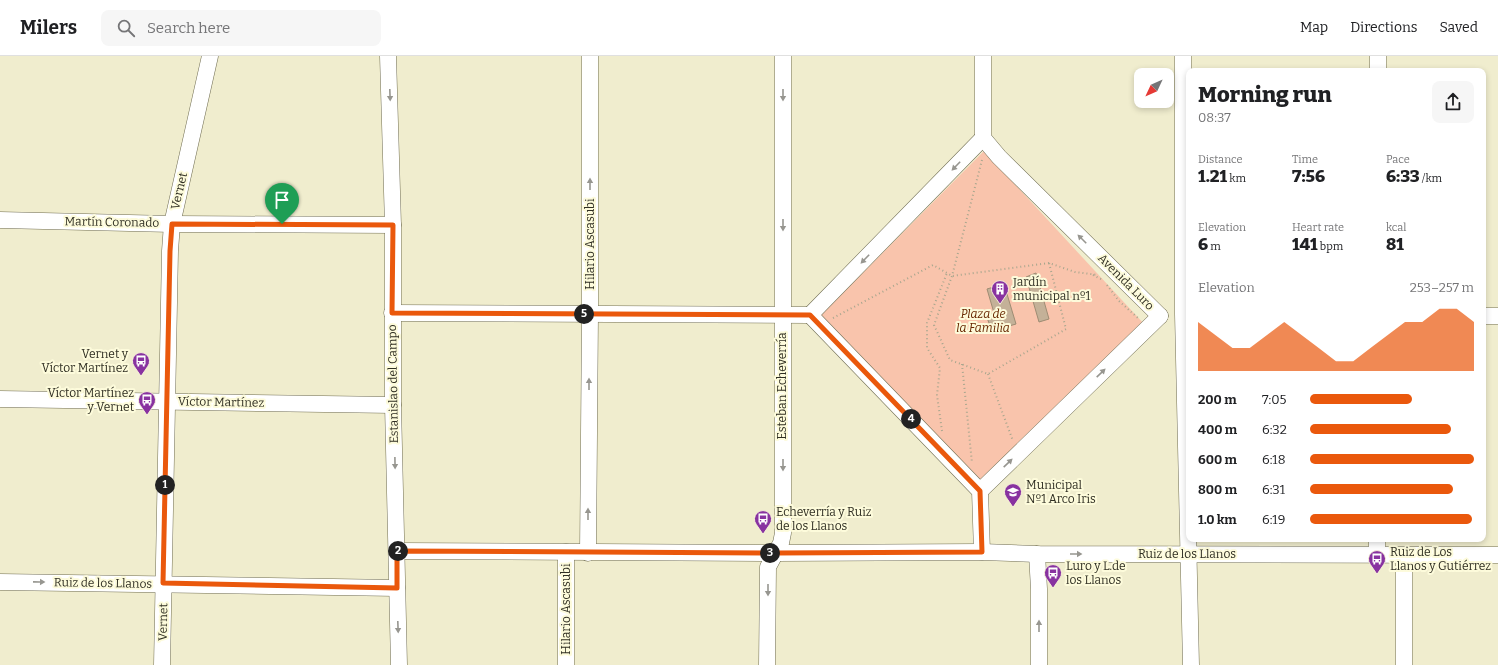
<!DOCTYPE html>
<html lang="en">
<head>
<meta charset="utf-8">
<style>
  body { margin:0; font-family:Bitter,serif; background:#f6f6f6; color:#202124; height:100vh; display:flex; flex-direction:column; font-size:15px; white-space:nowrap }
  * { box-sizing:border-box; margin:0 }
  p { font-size:13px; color:#757577 }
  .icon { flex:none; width:22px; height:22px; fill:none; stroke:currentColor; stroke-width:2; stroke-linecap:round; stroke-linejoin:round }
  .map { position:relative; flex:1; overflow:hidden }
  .side { position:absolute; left:1186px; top:12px; width:300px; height:474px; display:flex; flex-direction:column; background:#fff; border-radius:8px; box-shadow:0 2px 6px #0003 }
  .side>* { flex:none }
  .needle { width:26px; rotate:226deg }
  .controls { position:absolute; left:1134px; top:12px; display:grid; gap:8px }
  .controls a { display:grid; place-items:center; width:40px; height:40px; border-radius:8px; background:#fff; box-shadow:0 2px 6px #0003; font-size:20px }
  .pin { position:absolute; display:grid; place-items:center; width:34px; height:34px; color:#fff; margin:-41px -17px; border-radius:50% 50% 50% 0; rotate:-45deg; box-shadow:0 0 4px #0007 }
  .pin .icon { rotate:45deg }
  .km { position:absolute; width:20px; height:20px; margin:-10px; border-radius:50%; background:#222; color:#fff; font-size:11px; line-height:20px; text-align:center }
  .round { display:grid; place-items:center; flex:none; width:42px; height:42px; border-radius:8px; background:#f6f6f6 }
  .overview { display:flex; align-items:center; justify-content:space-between; height:68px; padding:0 12px }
  h1 { font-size:22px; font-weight:800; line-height:30px }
  .figures { display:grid; grid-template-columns:repeat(3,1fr); gap:6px; height:68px; padding:4px 12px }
  .figures div { display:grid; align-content:center }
  .figures b { font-size:17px; font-weight:800 }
  .figures small { font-size:11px; font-weight:400 }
  .figures p { font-size:11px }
  .chart { height:112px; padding:8px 12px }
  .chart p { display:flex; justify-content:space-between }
  .chart svg { width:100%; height:72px; margin-top:4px; fill:#ea580c; opacity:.7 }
  ul { padding:0 12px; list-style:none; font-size:13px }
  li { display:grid; grid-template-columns:64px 48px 1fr; align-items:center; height:30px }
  li i { height:10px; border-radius:5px; background:#ea580c }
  header { display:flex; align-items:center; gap:24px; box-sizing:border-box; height:56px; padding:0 20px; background:#fff; border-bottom:1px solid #e0e0e0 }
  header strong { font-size:19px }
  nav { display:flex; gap:22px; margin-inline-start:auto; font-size:14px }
  .search { width:280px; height:36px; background:#f6f6f6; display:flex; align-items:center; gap:10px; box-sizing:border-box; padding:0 14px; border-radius:8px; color:#757577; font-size:15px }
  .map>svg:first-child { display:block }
  .green { fill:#f9c4ac }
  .building { fill:#c4b198; stroke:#9e8c73 }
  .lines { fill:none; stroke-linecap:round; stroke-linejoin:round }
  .minor-casing { stroke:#716e53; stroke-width:17 }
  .path { stroke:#a8a68e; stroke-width:2; stroke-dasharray:1 3; stroke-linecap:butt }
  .minor { stroke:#fff; stroke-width:16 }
  .oneway { fill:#979690 }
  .route-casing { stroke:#fff; stroke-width:8 }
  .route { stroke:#ea580c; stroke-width:5 }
  .labels { text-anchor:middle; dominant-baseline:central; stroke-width:4; stroke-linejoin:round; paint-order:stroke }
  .street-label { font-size:12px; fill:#2f2e22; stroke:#fdfbdb }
  .poi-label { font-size:12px; fill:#2f2e22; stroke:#fdfbdb; text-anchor:start }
  .park-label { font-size:12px; font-style:italic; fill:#682700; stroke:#fdfbdb }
</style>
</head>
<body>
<header>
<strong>Milers</strong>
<div class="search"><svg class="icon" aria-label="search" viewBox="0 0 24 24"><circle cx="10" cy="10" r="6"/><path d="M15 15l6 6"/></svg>Search here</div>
<nav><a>Map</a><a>Directions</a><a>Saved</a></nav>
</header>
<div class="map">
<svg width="1498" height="609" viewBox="0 0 1498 609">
  <rect width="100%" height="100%" fill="#f0edce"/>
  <path class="green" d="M984 95 1145 269 982 427 818 262Z"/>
  <g class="building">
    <path d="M1036 217 1049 263 1039 266 1026 221Z"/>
    <path d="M1004 228 1016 268 992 275 986 259 994 257 987 233Z"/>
  </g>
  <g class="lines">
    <g class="minor-casing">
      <g id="minor">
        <path d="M388 0 393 169V349L399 609"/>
        <path d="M983 0V82L999 101 1160 260"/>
        <path d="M1183 0V258L1191 609"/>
        <path d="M1378 15V0"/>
        <path d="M0 164 172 168 393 169"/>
        <path d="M392 257 810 259"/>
        <path d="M810 259 980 435 982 496"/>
        <path d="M810 259 983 82"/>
        <path d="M1483 260H1498"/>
        <path d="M0 343 393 349"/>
        <path d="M980 435 1160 260"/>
        <path d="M397 495 776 497 982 496 1037 498 1498 499"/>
        <path d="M588 497 590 258V0"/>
        <path d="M1037 498 1039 533V609"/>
        <path d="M1377 499V483"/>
        <path d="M0 526 397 532"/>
        <path d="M162 609 170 195 172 168 210 0"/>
        <path d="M566 609V496"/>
        <path d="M767 609 768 511 781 487 783 477V0"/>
        <path d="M1404 609V500"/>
      </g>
    </g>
    <g class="path">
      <path d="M982 104 952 220 934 269 950 304 988 318 1066 273 1049 207"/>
      <path d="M1093 219 1103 224"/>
      <path d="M1107 229 1119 245 1138 262"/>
      <path d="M833 262 933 209 952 220 1049 207 1075 216 1098 219"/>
      <path d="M962 308 972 407"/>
      <path d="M988 318 1013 385"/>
      <path d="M942 375 937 339 940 312 927 292V267L947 217"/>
    </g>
    <use href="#minor" class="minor"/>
  </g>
  <defs><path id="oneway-solid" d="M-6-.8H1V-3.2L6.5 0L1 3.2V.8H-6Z"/></defs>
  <g class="oneway">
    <use href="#oneway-solid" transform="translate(390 39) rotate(88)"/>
    <use href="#oneway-solid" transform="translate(783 39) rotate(90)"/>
    <use href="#oneway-solid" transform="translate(956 110) rotate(134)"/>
    <use href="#oneway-solid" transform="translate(590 128) rotate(-90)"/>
    <use href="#oneway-solid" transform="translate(783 169) rotate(90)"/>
    <use href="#oneway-solid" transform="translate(1082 183) rotate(-135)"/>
    <use href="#oneway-solid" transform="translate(865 203) rotate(134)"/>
    <use href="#oneway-solid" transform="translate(1101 317) rotate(-44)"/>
    <use href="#oneway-solid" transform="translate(589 328) rotate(-90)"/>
    <use href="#oneway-solid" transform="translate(395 407) rotate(89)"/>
    <use href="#oneway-solid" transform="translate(1008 407) rotate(-44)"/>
    <use href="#oneway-solid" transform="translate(783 409) rotate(90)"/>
    <use href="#oneway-solid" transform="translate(588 458) rotate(-90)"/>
    <use href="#oneway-solid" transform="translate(1076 498)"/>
    <use href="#oneway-solid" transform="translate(39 526) rotate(1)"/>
    <use href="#oneway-solid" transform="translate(768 534) rotate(90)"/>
    <use href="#oneway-solid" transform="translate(1039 570) rotate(-90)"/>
    <use href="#oneway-solid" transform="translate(398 571) rotate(88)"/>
  </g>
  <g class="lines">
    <g class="route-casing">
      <path id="route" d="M172 168 393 169 392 257 810 259 980 435 982 496 776 497 397 495V532L163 527 170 195Z"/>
    </g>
    <use href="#route" class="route"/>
  </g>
  <defs>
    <g id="building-pin" transform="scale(0.9)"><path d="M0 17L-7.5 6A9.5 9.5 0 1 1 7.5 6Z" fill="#8832a0" stroke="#fdfbdb"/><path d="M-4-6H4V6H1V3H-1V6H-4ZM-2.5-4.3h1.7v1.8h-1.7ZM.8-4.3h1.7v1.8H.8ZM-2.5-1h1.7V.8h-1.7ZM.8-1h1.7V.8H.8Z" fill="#fff"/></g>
    <g id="bus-pin" transform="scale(0.9)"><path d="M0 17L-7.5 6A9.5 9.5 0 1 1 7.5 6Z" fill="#8832a0" stroke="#fdfbdb"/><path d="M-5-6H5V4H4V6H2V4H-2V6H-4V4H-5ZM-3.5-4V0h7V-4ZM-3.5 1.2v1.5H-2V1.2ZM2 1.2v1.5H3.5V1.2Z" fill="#fff"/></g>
    <g id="school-pin" transform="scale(0.9)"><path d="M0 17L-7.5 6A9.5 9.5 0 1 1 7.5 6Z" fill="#8832a0" stroke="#fdfbdb"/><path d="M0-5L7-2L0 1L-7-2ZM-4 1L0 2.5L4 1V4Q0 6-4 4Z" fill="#fff"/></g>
  </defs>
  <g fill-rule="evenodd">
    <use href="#building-pin" x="1000" y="233"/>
    <use href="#bus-pin" x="141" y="305"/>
    <use href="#bus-pin" x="147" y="344"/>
    <use href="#school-pin" x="1013" y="436"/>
    <use href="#bus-pin" x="763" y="463"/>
    <use href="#bus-pin" x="1377" y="503"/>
    <use href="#bus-pin" x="1053" y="517"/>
  </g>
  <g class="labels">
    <g class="street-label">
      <text transform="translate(179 135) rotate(-77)">Vernet</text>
      <text transform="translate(112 166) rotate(1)">Martín Coronado</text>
      <text transform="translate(590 188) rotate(-90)">Hilario Ascasubi</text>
      <text transform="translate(1126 226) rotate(45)">Avenida Luro</text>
      <text transform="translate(393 328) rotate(-91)">Estanislao del Campo</text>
      <text transform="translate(782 330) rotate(-90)">Esteban Echeverría</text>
      <text transform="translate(221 346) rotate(1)">Víctor Martínez</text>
      <text x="1187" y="498">Ruiz de los Llanos</text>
      <text transform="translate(103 527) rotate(1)">Ruiz de los Llanos</text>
      <text transform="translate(566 553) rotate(-90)">Hilario Ascasubi</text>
      <text transform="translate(163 566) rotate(-89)">Vernet</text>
    </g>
    <g class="poi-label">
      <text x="1013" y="226">Jardín<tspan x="1013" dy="14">municipal nº1</tspan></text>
      <text x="128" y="298" text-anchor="end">Vernet y<tspan x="128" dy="14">Víctor Martínez</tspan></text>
      <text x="134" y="337" text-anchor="end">Víctor Martínez<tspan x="134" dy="14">y Vernet</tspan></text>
      <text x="1026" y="429">Municipal<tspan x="1026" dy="14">Nº1 Arco Iris</tspan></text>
      <text x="776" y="456">Echeverría y Ruiz<tspan x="776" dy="14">de los Llanos</tspan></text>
      <text x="1390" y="496">Ruiz de Los<tspan x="1390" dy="14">Llanos y Gutiérrez</tspan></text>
      <text x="1066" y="510">Luro y L.de<tspan x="1066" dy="14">los Llanos</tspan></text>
    </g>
    <g class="park-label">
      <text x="983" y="258">Plaza de<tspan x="983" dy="14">la Familia</tspan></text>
    </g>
  </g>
</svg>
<div class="controls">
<a><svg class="needle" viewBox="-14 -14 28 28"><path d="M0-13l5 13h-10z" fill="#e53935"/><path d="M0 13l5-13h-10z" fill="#757577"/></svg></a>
</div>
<div class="pin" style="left:282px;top:168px;background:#1e9e55"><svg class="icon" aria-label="arrive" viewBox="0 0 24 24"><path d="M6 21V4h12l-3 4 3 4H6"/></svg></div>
<b class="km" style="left:165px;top:429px">1</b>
<b class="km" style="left:398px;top:495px">2</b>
<b class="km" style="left:770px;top:497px">3</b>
<b class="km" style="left:911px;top:363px">4</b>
<b class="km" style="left:584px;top:258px">5</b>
<section class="side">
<div class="overview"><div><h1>Morning run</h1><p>08:37</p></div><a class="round"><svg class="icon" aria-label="share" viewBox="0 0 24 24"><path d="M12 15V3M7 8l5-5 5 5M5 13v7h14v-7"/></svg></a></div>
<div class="figures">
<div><p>Distance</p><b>1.21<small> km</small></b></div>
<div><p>Time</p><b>7:56</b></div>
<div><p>Pace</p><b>6:33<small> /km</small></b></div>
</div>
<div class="figures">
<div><p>Elevation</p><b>6<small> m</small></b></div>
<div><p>Heart rate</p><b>141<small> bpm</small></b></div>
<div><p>kcal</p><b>81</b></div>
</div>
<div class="chart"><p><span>Elevation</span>253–257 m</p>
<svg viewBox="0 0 160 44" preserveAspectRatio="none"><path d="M0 44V14L10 22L20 30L30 30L40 22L50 14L60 22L70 30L80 38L90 38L100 30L110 22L120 14L130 14L140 6L150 6L160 14V44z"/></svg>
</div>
<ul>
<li><b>200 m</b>7:05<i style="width:62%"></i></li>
<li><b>400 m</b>6:32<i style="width:86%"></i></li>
<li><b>600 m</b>6:18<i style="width:100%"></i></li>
<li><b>800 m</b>6:31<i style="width:87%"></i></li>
<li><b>1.0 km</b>6:19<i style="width:99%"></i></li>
</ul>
</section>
</div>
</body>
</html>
